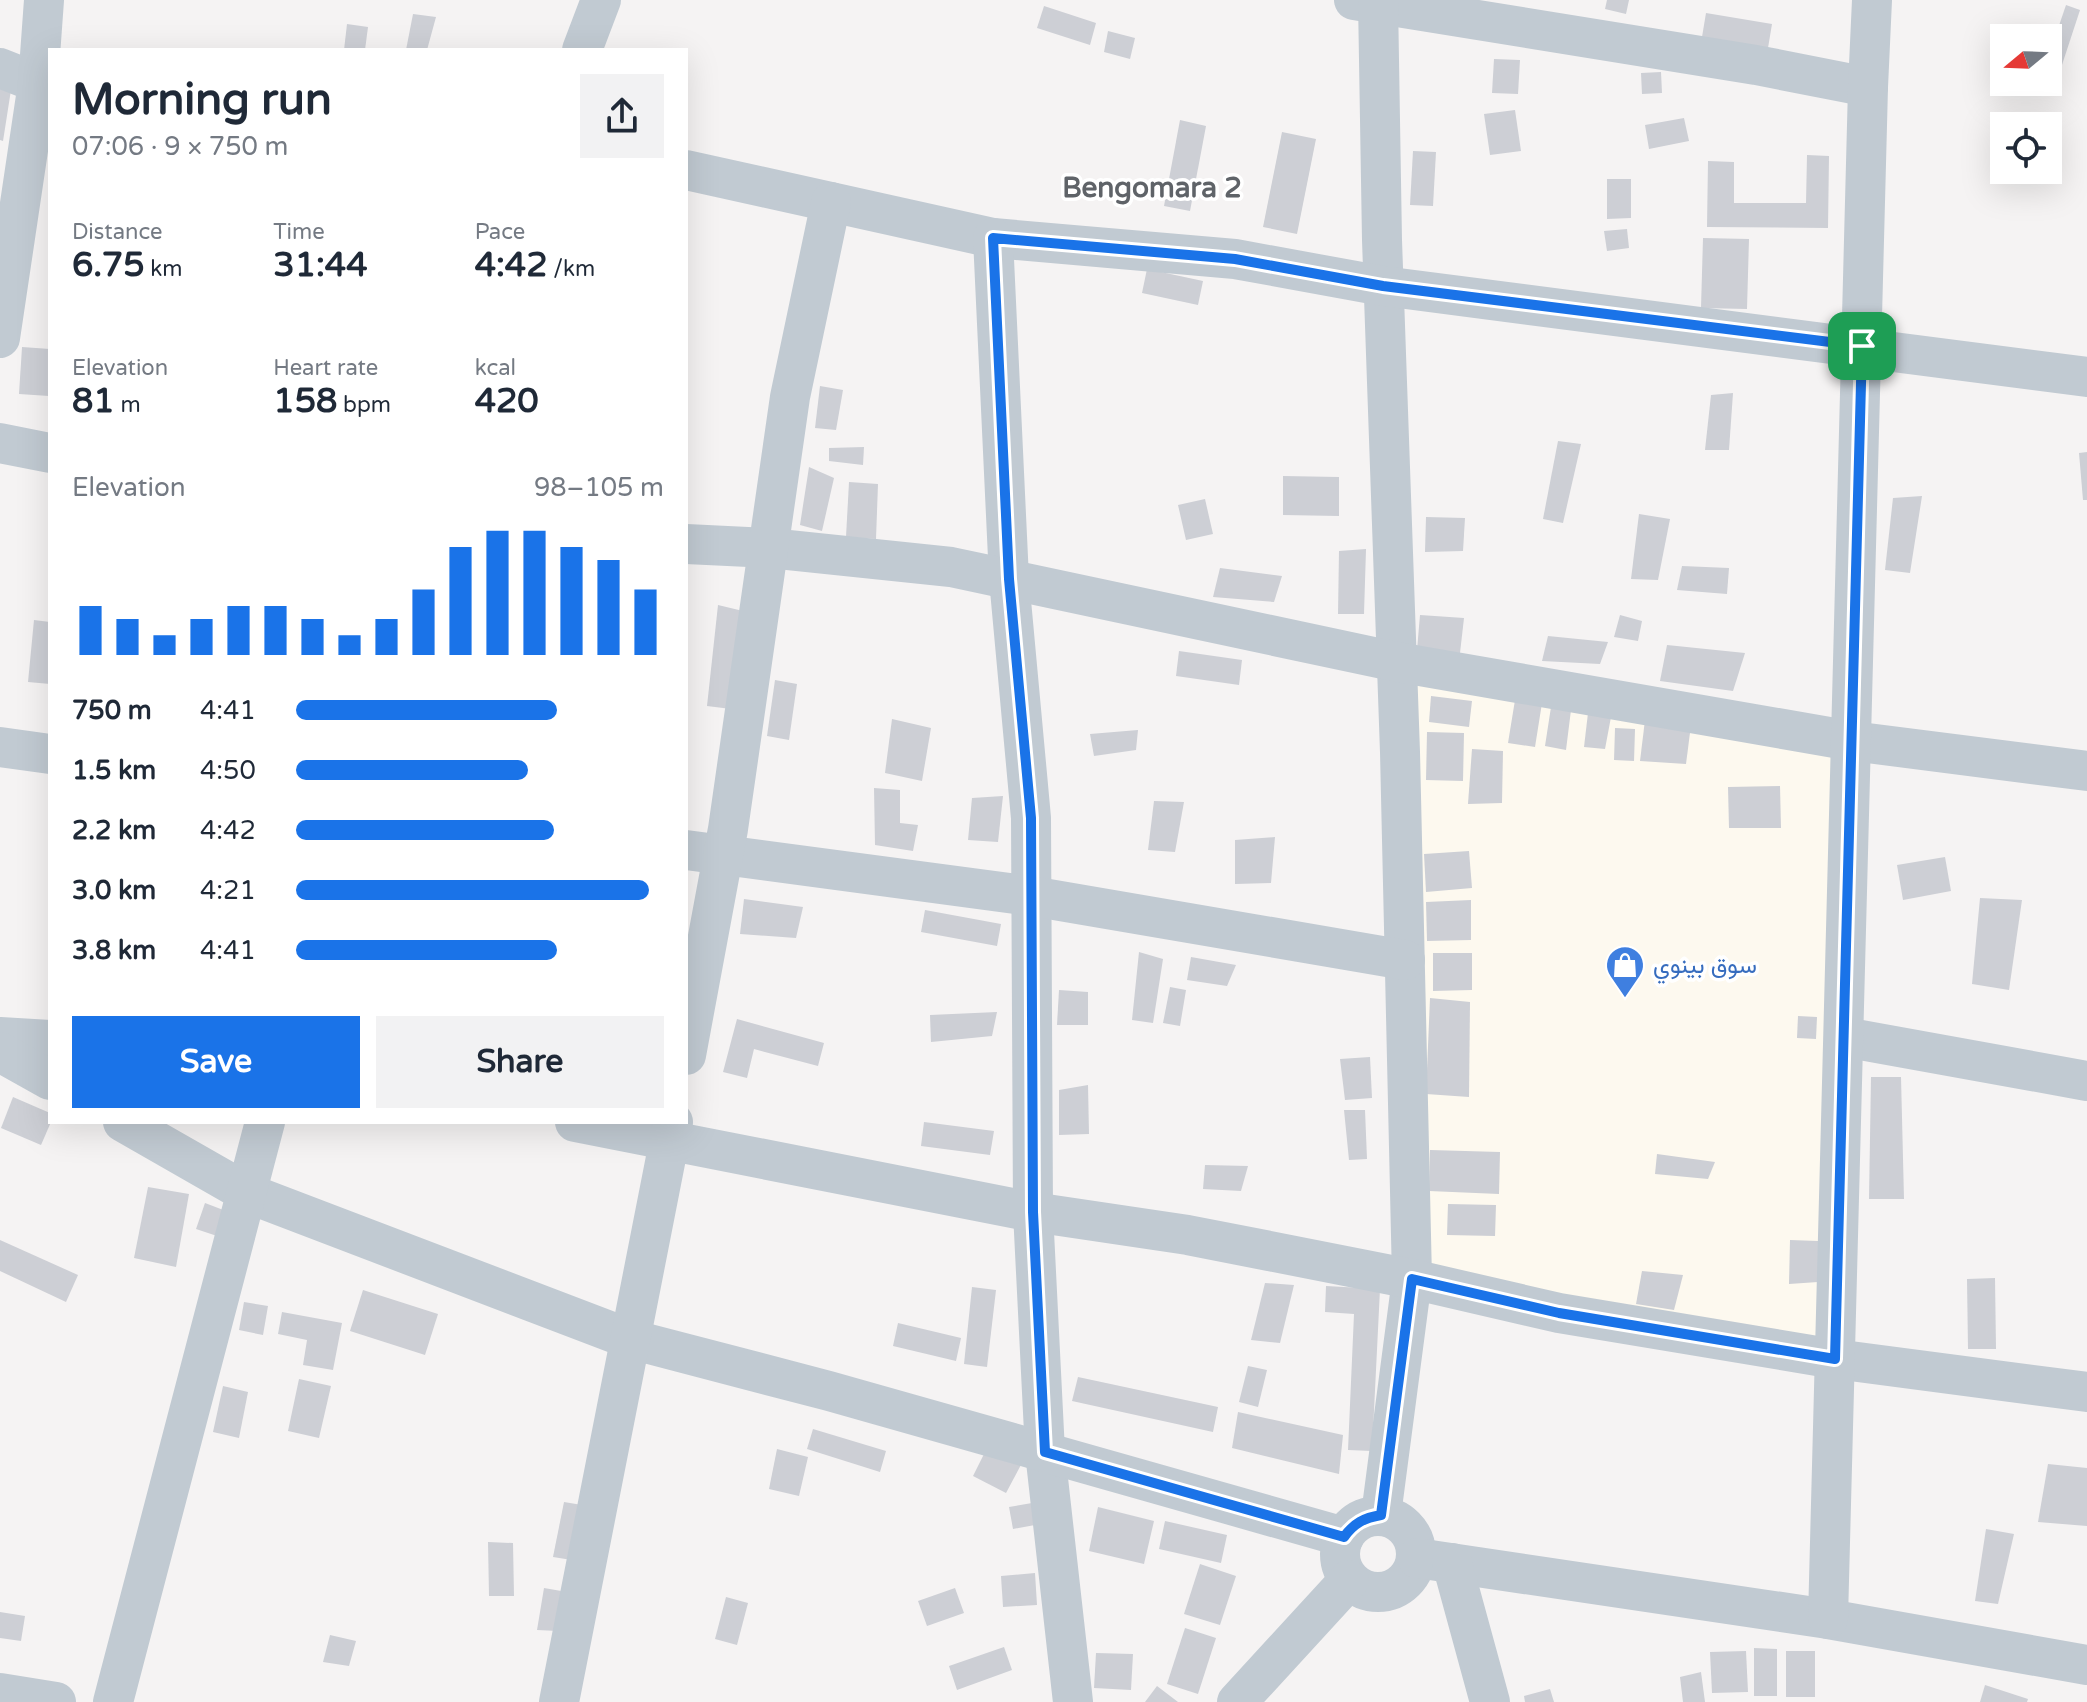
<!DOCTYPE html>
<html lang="en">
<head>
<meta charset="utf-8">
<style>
  body { margin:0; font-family:"Varela Round",Vazirmatn,sans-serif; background:#f2f2f3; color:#1f2937; height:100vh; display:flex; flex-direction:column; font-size:30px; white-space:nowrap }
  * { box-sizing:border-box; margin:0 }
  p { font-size:26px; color:#747a83 }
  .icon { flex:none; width:44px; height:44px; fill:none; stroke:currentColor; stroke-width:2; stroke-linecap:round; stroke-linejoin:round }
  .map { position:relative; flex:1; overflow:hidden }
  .details { position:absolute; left:48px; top:48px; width:640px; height:1076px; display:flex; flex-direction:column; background:#fff; border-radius:0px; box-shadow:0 8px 32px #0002 }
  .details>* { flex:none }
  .needle { width:52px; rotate:251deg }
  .tools { position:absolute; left:1990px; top:24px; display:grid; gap:16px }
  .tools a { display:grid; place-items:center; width:72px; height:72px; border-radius:0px; background:#fff; box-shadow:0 8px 32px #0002; font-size:40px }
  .pin { position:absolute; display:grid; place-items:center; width:68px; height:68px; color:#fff; margin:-34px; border-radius:16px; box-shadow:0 4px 12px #0006 }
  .round { display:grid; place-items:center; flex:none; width:84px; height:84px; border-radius:0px; background:#f2f2f3 }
  .overview { display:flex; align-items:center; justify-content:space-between; height:136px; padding:0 24px }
  h1 { font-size:44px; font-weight:700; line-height:60px }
  .figures { display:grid; grid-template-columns:repeat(3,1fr); gap:12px; height:136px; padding:8px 24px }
  .figures div { display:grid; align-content:center }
  .figures b { font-size:34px; font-weight:700 }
  .figures small { font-size:22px; font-weight:400 }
  .figures p { font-size:22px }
  .chart { height:224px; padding:16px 24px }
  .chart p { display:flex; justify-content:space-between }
  .chart svg { width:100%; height:144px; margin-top:8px; stroke:#1a73e8; stroke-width:6 }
  .button { display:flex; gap:16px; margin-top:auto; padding:16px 24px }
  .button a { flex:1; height:92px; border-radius:0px; background:#1a73e8; color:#fff; font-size:32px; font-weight:700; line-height:92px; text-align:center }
  .button a+a { background:#f2f2f3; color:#1f2937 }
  ul { padding:0 24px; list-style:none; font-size:26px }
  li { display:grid; grid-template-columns:128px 96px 1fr; align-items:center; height:60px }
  li i { height:20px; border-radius:10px; background:#1a73e8 }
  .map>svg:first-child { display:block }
  .commercial { fill:#fdf9ef }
  .building { fill:#cdcfd5 }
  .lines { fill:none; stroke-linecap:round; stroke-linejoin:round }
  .minor { stroke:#c1cad2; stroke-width:40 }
  .route-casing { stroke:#fff; stroke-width:16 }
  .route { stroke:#1a73e8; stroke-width:10 }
  .labels { text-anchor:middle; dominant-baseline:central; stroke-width:7; stroke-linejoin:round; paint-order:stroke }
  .shop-label { font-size:24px; fill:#366cbe; stroke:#fff; text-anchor:start }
  .quarter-label { font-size:28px; font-weight:bold; fill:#5f6368; stroke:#fff }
</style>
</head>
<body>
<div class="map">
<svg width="2087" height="1702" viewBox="0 0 2087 1702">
  <rect width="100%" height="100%" fill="#f5f3f3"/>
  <path class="commercial" d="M1397 662 1852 741 1835 1359 1412 1279Z"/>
  <g class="building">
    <path d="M1607 0H1629L1626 14 1605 9Z"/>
    <path d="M2066 5 2080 10 2060 71 2048 67V58Z"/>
    <path d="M1044 6 1096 23 1090 45 1037 28Z"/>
    <path d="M1706 13 1772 24 1768 48 1702 37Z"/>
    <path d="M413 14 436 17 427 50H406Z"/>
    <path d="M347 24 368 27 365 50H344Z"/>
    <path d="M1108 31 1135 38 1130 59 1104 52Z"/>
    <path d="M1494 59 1520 60 1518 94 1492 93Z"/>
    <path d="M1661 72 1662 93 1642 94 1641 73Z"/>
    <path d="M0 88 11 90 3 141 0 140Z"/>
    <path d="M1515 110 1521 151 1490 155 1484 114Z"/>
    <path d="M1684 118 1689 141 1649 149 1645 125Z"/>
    <path d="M1180 120 1206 126 1190 211 1164 206Z"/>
    <path d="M1282 132 1316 139 1297 234 1263 227Z"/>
    <path d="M1413 151 1436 152 1433 206 1410 205Z"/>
    <path d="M1807 155 1829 156 1828 228 1707 227 1708 161 1734 162V203H1806Z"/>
    <path d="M1607 179H1631V218L1607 219Z"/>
    <path d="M1627 229 1629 248 1607 251 1604 231Z"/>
    <path d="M1703 238 1749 239 1747 309 1701 308Z"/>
    <path d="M1147 269 1203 281 1198 305 1142 293Z"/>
    <path d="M22 347 50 349 49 396 19 394Z"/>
    <path d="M820 386 843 390 836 430 815 428Z"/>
    <path d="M1733 393 1729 450H1705L1711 395Z"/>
    <path d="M1558 441 1581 444 1563 523 1543 519Z"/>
    <path d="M864 447 863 465 829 461V448Z"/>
    <path d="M2087 452V500H2083L2079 453Z"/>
    <path d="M809 467 834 478 822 531 800 525Z"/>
    <path d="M1283 476 1339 477V516L1283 515Z"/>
    <path d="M849 482 878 484 876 539 846 537Z"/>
    <path d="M1922 496 1910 573 1885 570 1893 498Z"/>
    <path d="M1205 499 1213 534 1186 540 1178 505Z"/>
    <path d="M1639 514 1670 519 1658 580 1631 579Z"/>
    <path d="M1426 517 1465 518 1463 551 1425 552Z"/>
    <path d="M1366 549 1364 614H1338L1339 551Z"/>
    <path d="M1682 566 1729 568 1727 594 1677 590Z"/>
    <path d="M1220 568 1282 576 1274 602 1213 597Z"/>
    <path d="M718 605 743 611 731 709 707 706Z"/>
    <path d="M1420 615 1464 618 1460 653 1417 650Z"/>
    <path d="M1620 615 1642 621 1638 641 1614 637Z"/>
    <path d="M34 620 50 622V684L28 682Z"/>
    <path d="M1548 636 1608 642 1600 664 1542 661Z"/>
    <path d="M1667 645 1745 653 1733 691 1660 681Z"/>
    <path d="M1179 651 1242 660 1239 685 1176 676Z"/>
    <path d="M775 680 797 684 789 740 767 736Z"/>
    <path d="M1431 696 1472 701 1469 727 1429 722Z"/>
    <path d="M1515 700 1542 703 1535 747 1508 743Z"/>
    <path d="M1551 707 1571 710 1566 750 1545 746Z"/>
    <path d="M1588 713 1611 717 1605 749 1584 747Z"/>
    <path d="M892 719 931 728 922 781 885 773Z"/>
    <path d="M1645 720 1691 725 1686 764 1640 761Z"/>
    <path d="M1615 728 1635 729 1634 761 1614 760Z"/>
    <path d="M1138 730 1136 750 1094 756 1090 734Z"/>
    <path d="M1427 732 1464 733 1463 781 1426 780Z"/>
    <path d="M1472 749 1503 751 1502 803 1468 804Z"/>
    <path d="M1780 786 1781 828H1729L1728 787Z"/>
    <path d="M874 788 900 790V823L918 825 913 851 875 845Z"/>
    <path d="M1003 796 998 842 968 840 972 798Z"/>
    <path d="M1154 801 1184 802 1175 852 1148 850Z"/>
    <path d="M1275 837 1271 883 1235 884V840Z"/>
    <path d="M1469 851 1472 888 1426 892 1424 854Z"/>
    <path d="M1945 857 1951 891 1903 900 1897 865Z"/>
    <path d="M1980 898 2022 900 2009 990 1972 984Z"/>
    <path d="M744 899 803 907 796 938 740 934Z"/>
    <path d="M1471 900V940L1427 941 1426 902Z"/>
    <path d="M925 910 1001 924 997 946 921 932Z"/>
    <path d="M1139 952 1163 959 1153 1023 1132 1020Z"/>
    <path d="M1433 953H1472V990L1433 991Z"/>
    <path d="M1191 957 1236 965 1227 986 1187 980Z"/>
    <path d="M1170 987 1186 990 1180 1026 1163 1023Z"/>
    <path d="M1059 990 1088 992V1025H1057Z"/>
    <path d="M1430 998 1470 1002 1469 1097 1426 1094Z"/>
    <path d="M997 1012 992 1036 931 1042 930 1015Z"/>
    <path d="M1798 1016 1817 1017 1816 1039 1797 1038Z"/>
    <path d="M737 1019 824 1043 818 1066 754 1049 747 1078 723 1072Z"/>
    <path d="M1370 1057 1372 1098 1345 1100 1340 1059Z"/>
    <path d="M1871 1077H1901L1904 1199H1869Z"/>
    <path d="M1088 1085 1089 1134 1059 1135V1090Z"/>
    <path d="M13 1097 50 1113 51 1122 41 1145 1 1128Z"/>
    <path d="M1344 1110H1365L1367 1159 1349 1160Z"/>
    <path d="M924 1122 994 1131 990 1155 921 1146Z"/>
    <path d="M1430 1150 1500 1152 1499 1194 1429 1191Z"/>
    <path d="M1657 1154 1715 1162 1708 1179 1655 1174Z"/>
    <path d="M1205 1165 1248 1166 1241 1191 1203 1189Z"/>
    <path d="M148 1187 189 1194 176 1267 134 1258Z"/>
    <path d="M205 1203 226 1211 217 1236 196 1229Z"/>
    <path d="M1448 1204 1496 1205 1495 1236 1447 1235Z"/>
    <path d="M0 1240 78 1275 66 1302 0 1271Z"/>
    <path d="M1790 1240 1818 1241V1282L1789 1284Z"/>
    <path d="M1642 1271 1683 1275 1674 1310 1636 1304Z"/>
    <path d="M1995 1278 1996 1349H1968L1967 1279Z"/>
    <path d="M1265 1283 1294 1285 1280 1343 1251 1340Z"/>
    <path d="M1326 1286 1380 1289 1372 1451 1348 1450 1354 1314 1325 1312Z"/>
    <path d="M972 1287 996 1290 987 1367 964 1364Z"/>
    <path d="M363 1290 438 1314 425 1355 350 1331Z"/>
    <path d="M244 1302 268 1306 263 1335 239 1330Z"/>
    <path d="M282 1312 342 1323 333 1370 303 1365 307 1340 278 1334Z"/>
    <path d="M898 1323 961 1338 956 1361 893 1346Z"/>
    <path d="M1248 1366 1267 1370 1258 1407 1239 1402Z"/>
    <path d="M1078 1377 1218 1407 1213 1432 1072 1401Z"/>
    <path d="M299 1379 331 1386 319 1438 288 1431Z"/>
    <path d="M223 1386 248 1392 239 1438 213 1432Z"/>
    <path d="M1238 1412 1343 1435 1339 1474 1232 1448Z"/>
    <path d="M813 1429 886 1451 880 1472 807 1449Z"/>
    <path d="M989 1444 1023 1461 1006 1493 973 1476Z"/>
    <path d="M777 1449 808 1457 799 1496 769 1489Z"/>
    <path d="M2048 1464 2087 1468V1526L2038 1522Z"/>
    <path d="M564 1502 588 1506 578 1561 553 1557Z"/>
    <path d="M1032 1503 1035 1525 1013 1529 1009 1507Z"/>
    <path d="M1098 1507 1154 1521 1144 1564 1089 1551Z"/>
    <path d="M1165 1521 1227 1535 1221 1563 1159 1549Z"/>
    <path d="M1986 1529 2014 1534 1998 1604 1975 1601Z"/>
    <path d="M488 1542 513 1543 514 1596H489Z"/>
    <path d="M1200 1564 1236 1576 1220 1625 1184 1614Z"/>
    <path d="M1035 1573 1037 1605 1003 1607 1001 1576Z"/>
    <path d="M544 1588 567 1592 558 1631 537 1630Z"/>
    <path d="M955 1588 964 1613 927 1626 918 1601Z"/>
    <path d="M726 1597 748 1603 737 1645 715 1639Z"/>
    <path d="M0 1612 25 1616 21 1641 0 1638Z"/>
    <path d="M1185 1628 1216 1638 1198 1694 1167 1684Z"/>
    <path d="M330 1635 356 1641 349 1666 323 1662Z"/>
    <path d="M1004 1647 1012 1670 957 1690 949 1666Z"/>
    <path d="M1754 1648 1777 1649V1696H1754Z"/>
    <path d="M1746 1651 1748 1692 1712 1693 1710 1652Z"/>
    <rect x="1786" y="1651" width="29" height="46"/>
    <path d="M1096 1653 1133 1654 1131 1690 1094 1688Z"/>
    <path d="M1701 1672 1705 1702H1683L1680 1677Z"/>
    <path d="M1985 1685 2028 1699 2027 1702H1980Z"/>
    <path d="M1157 1686 1178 1702H1145Z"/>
    <path d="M1550 1689 1554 1702H1525L1524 1696Z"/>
  </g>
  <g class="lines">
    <g class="minor">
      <path d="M1354 0 1756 65 1868 87"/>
      <path d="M1378 0 1382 240 1400 752 1412 1279 1381 1515"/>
      <path d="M582 50 601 0"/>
      <path d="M0 68 38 83 50 84"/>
      <path d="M686 170 993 238 1235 259 1383 286 2087 377"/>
      <path d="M993 238 1009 579 1031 818 1033 1212 1045 1452 1073 1702"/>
      <path d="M0 338 38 83 44 0"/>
      <path d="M0 443 50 453"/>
      <path d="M686 544 769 548 951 567 1397 662 1852 741 2087 771"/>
      <path d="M0 747 50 754"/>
      <path d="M686 850 1031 896 1405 960"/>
      <path d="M0 1037 50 1040"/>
      <path d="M1844 1037 2087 1081"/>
      <path d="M0 1052 50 1080"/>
      <path d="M686 1055 728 829 790 397 831 202"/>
      <path d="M123 1122 247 1193 630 1339 829 1391 1344 1537"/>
      <path d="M575 1122 1033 1212 1188 1235 1412 1279 1559 1313 1835 1359 2087 1392"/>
      <circle cx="1378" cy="1554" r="38"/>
      <path d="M1417 1558 1828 1619 2087 1665"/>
      <path d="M1452 1563 1490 1702"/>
      <path d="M1828 1619 1868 87 1872 0"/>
      <path d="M0 1693 56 1702"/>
      <path d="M113 1702 265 1122"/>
      <path d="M559 1702 673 1122"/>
      <path d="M1237 1702 1349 1580"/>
    </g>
  </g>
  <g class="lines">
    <g class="route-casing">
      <path id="route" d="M993 238 1235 259 1383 286 1862 346 1835 1359 1559 1313 1412 1279 1381 1515C1364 1518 1354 1523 1344 1537L1045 1452 1033 1212 1031 818 1009 579Z"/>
    </g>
    <use href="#route" class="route"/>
  </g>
  <defs>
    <g id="shop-pin" transform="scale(2)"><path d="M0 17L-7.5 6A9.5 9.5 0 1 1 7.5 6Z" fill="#3f7fe0" stroke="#fff"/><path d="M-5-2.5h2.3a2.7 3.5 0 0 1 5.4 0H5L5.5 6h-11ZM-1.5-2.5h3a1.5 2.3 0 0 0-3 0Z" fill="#fff"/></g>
  </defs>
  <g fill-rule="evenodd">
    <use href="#shop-pin" x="1625" y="965"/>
  </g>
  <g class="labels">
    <g class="shop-label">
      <text x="1653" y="965">سوق بينوي</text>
    </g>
    <g class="quarter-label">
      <text x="1152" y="188">Bengomara 2</text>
    </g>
  </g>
</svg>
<div class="tools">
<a><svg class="needle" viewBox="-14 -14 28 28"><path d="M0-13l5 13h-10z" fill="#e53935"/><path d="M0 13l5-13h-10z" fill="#747a83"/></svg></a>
<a><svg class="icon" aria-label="locate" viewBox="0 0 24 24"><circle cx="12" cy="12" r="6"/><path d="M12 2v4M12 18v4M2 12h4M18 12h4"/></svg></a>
</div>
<div class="pin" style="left:1862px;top:346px;background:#1e9e55"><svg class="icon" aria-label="arrive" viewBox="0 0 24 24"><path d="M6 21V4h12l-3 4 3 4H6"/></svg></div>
<section class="details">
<div class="overview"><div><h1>Morning run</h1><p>07:06 · 9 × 750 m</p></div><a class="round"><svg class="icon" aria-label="share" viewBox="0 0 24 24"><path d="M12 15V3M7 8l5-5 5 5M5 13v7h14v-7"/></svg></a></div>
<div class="figures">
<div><p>Distance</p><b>6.75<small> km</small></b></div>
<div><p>Time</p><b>31:44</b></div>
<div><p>Pace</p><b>4:42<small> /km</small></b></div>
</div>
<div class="figures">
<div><p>Elevation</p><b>81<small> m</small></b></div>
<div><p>Heart rate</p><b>158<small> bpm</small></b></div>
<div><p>kcal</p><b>420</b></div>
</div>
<div class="chart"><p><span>Elevation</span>98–105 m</p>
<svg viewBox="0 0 160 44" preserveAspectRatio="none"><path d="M5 44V29M15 44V33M25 44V38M35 44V33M45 44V29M55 44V29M65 44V33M75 44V38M85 44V33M95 44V24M105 44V11M115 44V6M125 44V6M135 44V11M145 44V15M155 44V24"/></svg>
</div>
<ul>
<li><b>750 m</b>4:41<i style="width:71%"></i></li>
<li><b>1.5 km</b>4:50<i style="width:63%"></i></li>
<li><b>2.2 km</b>4:42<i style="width:70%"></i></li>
<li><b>3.0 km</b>4:21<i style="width:96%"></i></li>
<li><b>3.8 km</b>4:41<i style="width:71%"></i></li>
</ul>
<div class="button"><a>Save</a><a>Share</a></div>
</section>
</div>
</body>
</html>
